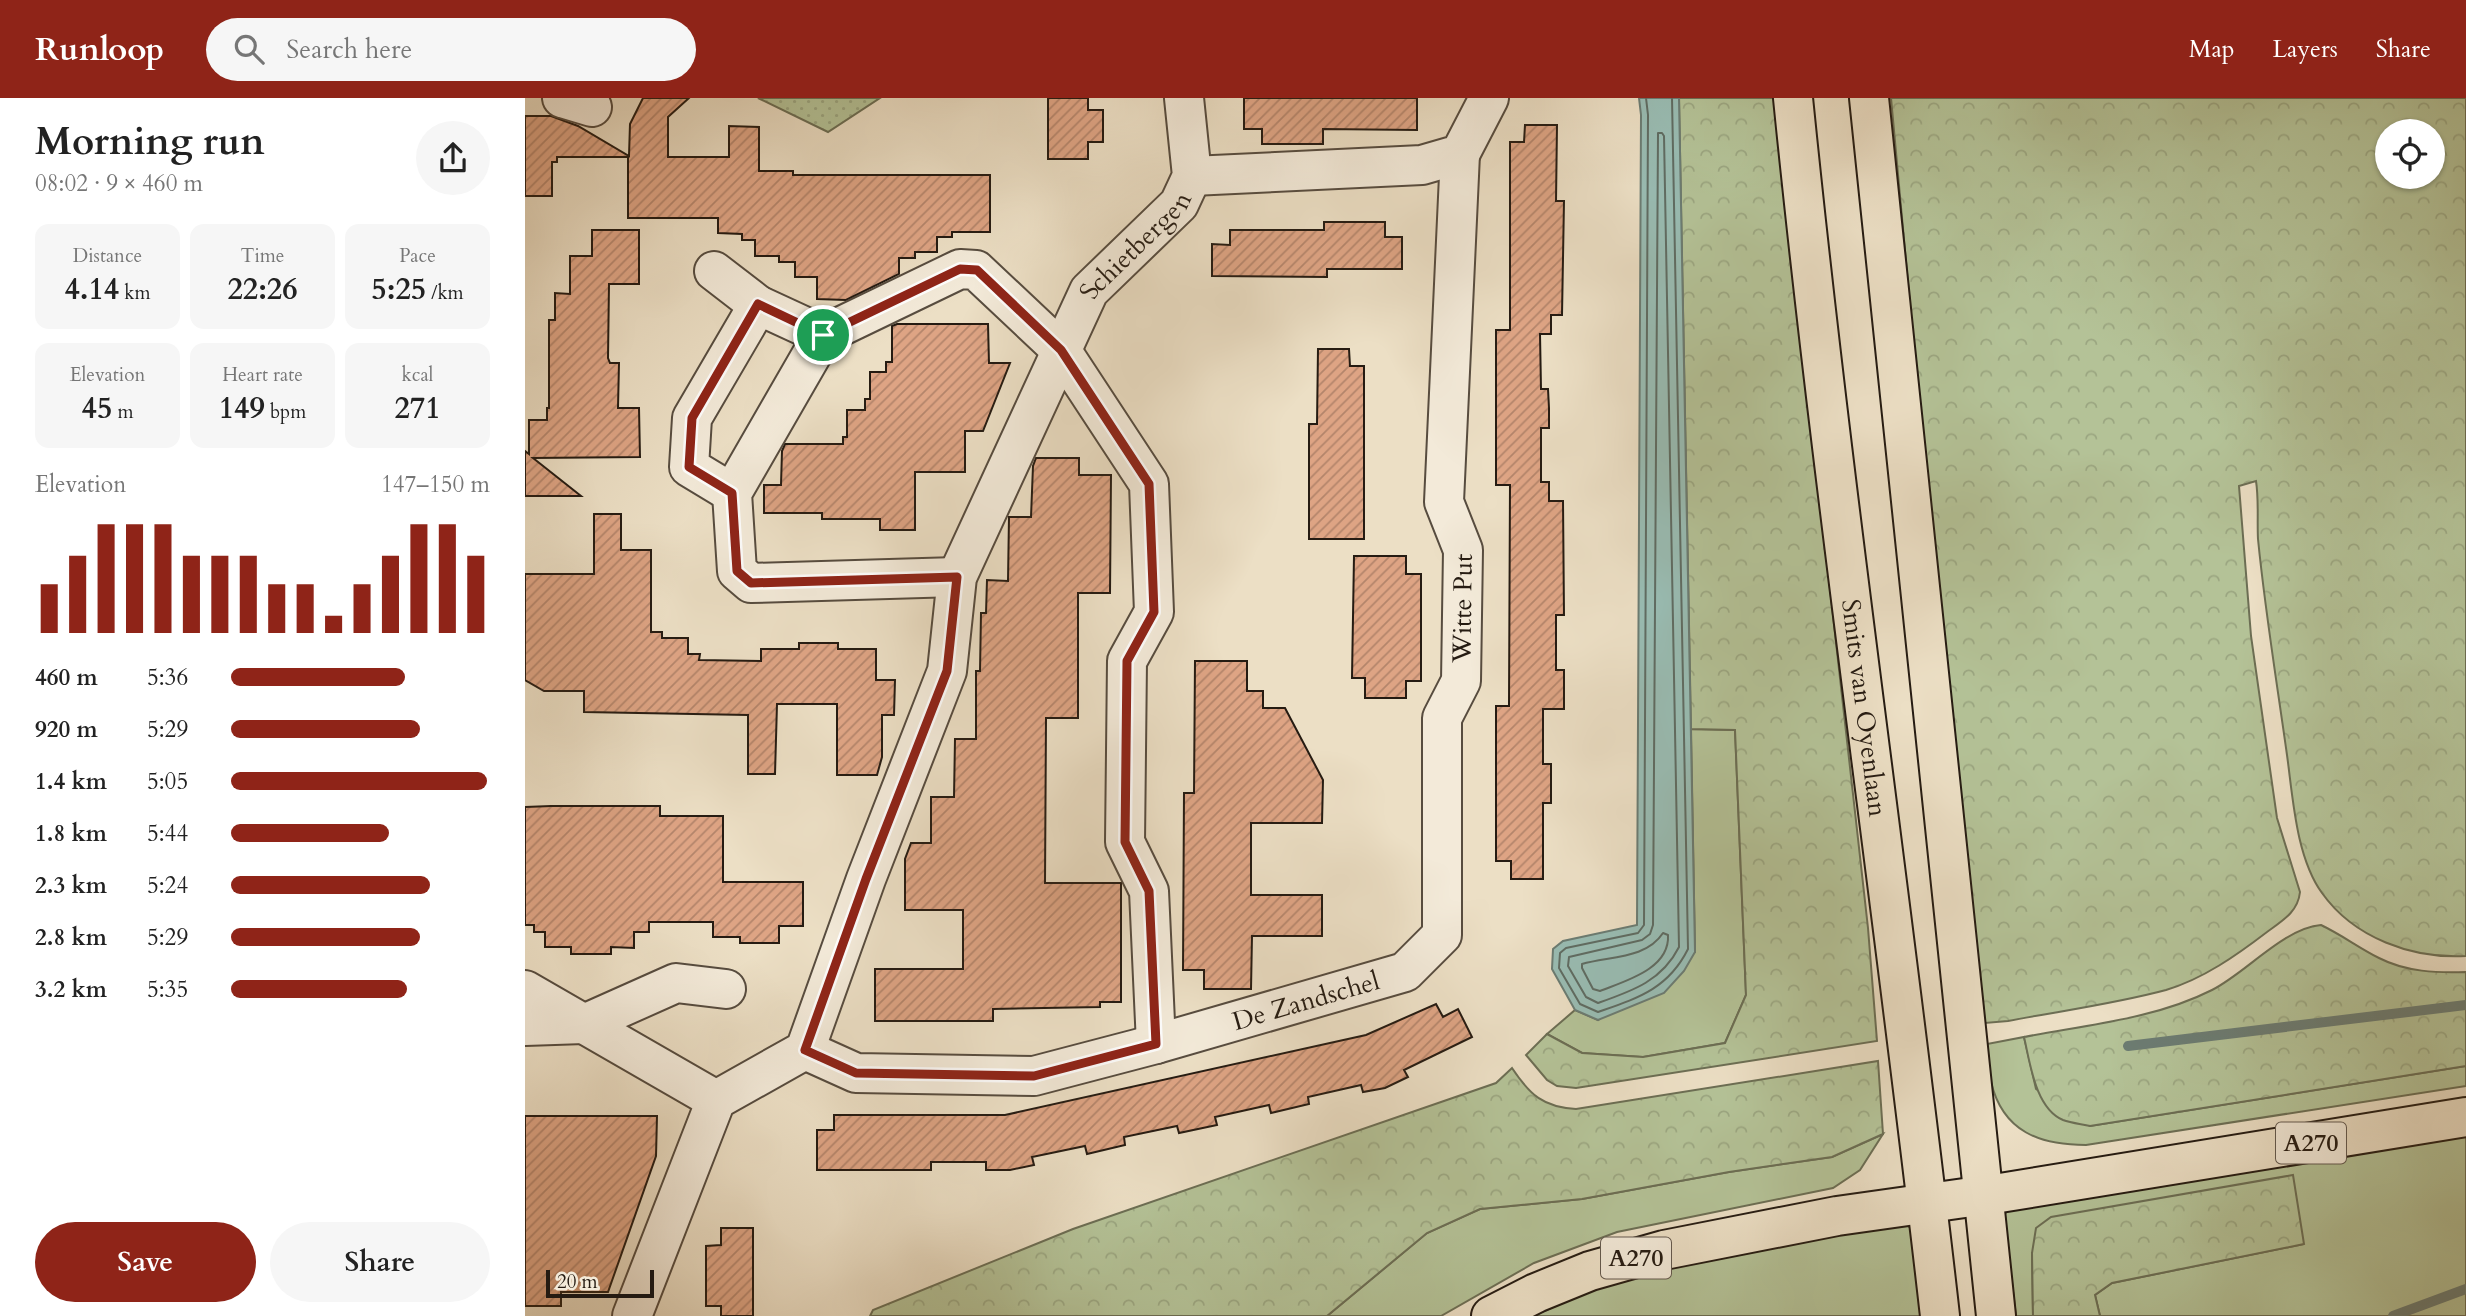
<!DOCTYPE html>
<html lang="en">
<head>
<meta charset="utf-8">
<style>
  body { margin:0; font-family:Cardo,serif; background:#f6f6f6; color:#222; height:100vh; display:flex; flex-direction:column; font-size:26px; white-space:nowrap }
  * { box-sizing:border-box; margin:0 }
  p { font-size:23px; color:#767676 }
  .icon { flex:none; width:38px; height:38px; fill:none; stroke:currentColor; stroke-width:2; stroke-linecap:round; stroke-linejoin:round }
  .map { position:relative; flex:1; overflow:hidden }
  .panel { display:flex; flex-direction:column; background:#fff; width:525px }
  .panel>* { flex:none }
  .controls { position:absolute; left:1850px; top:21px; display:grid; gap:14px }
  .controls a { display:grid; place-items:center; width:70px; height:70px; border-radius:50%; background:#fff; box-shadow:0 2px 5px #0004; font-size:35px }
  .scale { position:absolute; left:21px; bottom:18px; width:108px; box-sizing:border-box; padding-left:7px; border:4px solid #251b12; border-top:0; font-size:19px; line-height:24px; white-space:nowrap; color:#251b12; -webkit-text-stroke:5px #f3ead9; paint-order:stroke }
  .pin { position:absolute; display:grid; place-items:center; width:60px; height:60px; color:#fff; margin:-30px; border:4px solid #fff; border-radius:50%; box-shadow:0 2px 7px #0007 }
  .round { display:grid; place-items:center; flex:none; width:74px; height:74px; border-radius:37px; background:#f6f6f6 }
  .overview { display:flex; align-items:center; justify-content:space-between; height:119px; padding:0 35px }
  h1 { font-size:38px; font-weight:800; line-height:52px }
  .metrics { display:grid; grid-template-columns:repeat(3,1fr); gap:10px; height:119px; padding:7px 35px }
  .metrics div { display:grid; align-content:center; border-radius:14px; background:#f6f6f6; text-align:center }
  .metrics b { font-size:30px; font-weight:800 }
  .metrics small { font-size:19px; font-weight:400 }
  .metrics p { font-size:19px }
  .chart { height:196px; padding:14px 35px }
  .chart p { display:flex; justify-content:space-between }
  .chart svg { width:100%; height:126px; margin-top:7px; stroke:#8f2418; stroke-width:6 }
  .action { display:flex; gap:14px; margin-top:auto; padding:14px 35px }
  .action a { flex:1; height:80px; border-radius:42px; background:#8f2418; color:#fff; font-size:28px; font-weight:800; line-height:80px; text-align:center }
  .action a+a { background:#f6f6f6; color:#222 }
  ul { padding:0 35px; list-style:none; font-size:23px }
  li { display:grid; grid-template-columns:112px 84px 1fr; align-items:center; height:52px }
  li i { height:18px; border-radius:9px; background:#8f2418 }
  header { display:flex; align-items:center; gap:42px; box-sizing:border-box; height:98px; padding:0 35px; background:#8f2418; color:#fff }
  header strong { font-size:33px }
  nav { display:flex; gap:38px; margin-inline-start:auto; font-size:24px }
  .search { width:490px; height:63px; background:#f6f6f6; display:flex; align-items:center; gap:18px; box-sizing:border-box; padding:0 24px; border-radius:38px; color:#767676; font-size:26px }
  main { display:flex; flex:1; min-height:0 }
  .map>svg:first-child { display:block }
  .grass { fill:#b4c297; stroke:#6c6e54; stroke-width:2 }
  .forest { fill:url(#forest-crowns); stroke:#6c6e54; stroke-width:2; fill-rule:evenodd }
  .park { fill:url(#park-dots); stroke:#6c6e54; stroke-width:2 }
  .water { fill:#99bdb4; stroke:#6b7c73; stroke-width:2 }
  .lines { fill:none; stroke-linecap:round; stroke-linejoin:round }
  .shore { stroke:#5f6c63; stroke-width:2 }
  .stream { stroke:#6b7c73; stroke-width:10 }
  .building { fill:url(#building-hatch); stroke:#251b12; stroke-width:2 }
  .minor-casing { stroke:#574c3f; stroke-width:42 }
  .major-casing { stroke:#251b12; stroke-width:42 }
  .highway-casing { stroke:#251b12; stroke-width:42 }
  .minor { stroke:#f3ead9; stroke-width:38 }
  .major { stroke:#ecdfc5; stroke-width:38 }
  .highway { stroke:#ecdfc5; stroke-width:38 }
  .route-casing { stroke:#fff; stroke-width:14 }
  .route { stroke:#8f2418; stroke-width:9 }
  .labels { text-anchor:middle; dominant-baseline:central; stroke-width:7; stroke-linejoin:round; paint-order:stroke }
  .shield { fill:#f3ead9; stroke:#63594e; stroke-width:2 }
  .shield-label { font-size:24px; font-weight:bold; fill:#251b12 }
  .street-label { font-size:26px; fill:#251b12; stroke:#f3ead9 }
</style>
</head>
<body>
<header>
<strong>Runloop</strong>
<div class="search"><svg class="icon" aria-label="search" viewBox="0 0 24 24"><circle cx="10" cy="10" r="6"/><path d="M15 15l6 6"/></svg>Search here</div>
<nav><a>Map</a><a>Layers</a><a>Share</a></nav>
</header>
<main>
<section class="panel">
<div class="overview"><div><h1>Morning run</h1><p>08:02 · 9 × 460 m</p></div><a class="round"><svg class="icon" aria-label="share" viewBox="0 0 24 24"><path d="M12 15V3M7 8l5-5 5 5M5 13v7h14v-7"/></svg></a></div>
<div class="metrics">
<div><p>Distance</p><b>4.14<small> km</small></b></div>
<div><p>Time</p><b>22:26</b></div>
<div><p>Pace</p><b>5:25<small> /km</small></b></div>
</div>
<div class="metrics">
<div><p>Elevation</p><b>45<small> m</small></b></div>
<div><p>Heart rate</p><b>149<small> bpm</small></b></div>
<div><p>kcal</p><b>271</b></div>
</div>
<div class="chart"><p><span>Elevation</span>147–150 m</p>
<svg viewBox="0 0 160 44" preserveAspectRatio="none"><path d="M5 44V27M15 44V17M25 44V6M35 44V6M45 44V6M55 44V17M65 44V17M75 44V17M85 44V27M95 44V27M105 44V38M115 44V27M125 44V17M135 44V6M145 44V6M155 44V17"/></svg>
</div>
<ul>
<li><b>460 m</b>5:36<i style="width:67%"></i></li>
<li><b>920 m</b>5:29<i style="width:73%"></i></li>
<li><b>1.4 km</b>5:05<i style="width:99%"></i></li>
<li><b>1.8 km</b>5:44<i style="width:61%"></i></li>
<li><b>2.3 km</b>5:24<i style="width:77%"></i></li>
<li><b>2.8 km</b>5:29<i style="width:73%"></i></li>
<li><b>3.2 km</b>5:35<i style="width:68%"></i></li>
</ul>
<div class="action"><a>Save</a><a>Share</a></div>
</section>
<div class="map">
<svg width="1941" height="1218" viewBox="0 0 1941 1218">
  <defs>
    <pattern id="forest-crowns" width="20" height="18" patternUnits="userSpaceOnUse" patternTransform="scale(1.75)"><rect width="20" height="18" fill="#b4c297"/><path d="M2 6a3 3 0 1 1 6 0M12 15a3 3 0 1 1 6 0" fill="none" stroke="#9ba681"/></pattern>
    <pattern id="park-dots" width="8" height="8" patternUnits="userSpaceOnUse" patternTransform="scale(1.75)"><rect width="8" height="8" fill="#b4c297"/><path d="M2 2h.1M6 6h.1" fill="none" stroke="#9ba681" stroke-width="1.8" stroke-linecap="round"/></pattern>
    <pattern id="building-hatch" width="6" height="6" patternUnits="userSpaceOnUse" patternTransform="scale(1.75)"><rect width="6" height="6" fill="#dea484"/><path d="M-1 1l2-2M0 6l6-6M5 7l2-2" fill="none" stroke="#b4856b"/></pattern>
  </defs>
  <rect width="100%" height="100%" fill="#ecdfc5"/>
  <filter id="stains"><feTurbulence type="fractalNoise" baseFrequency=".00286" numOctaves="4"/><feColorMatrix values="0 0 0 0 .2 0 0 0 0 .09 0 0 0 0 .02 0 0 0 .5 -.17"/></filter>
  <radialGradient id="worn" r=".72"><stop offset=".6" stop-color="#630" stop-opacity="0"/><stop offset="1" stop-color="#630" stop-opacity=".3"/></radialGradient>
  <g class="grass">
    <path d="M1166 631 1210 632 1221 897 1200 945 1118 959 1057 955 1022 936 1050 912 1073 922 1170 854Z"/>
    <path d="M1499 939 1511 991 1565 1028 1941 968V988L1561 1047C1515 1047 1478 1034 1466 984 1463 972 1464 958 1462 946Z"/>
    <path d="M1941 1033V1218H1575L1570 1197 1587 1185 1779 1146 1507 1155 1508 1218H1491L1479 1118 1483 1110Z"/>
    <path d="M1358 1036 1335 1072 1308 1090 1092 1134 1009 1165 916 1218H802L902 1135 955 1111 1057 1101 1204 1074 1307 1059Z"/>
    <path d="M1369 1126 1381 1127 1392 1134 1401 1218H1008L1076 1188 1149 1169Z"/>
  </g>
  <g class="forest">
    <path d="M1154 0H1250L1343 830 1352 943 1051 990 1032 988 1022 982 1001 957 1022 936 1057 955 1118 959 1200 945 1221 897 1210 632 1166 631Z"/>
    <path d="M1366 0H1941V858C1887 861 1829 840 1797 795 1771 759 1768 700 1762 657 1752 585 1740 513 1733 441 1732 422 1734 402 1731 383L1714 388 1726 538 1752 720 1775 794C1773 814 1757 823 1742 834 1712 857 1678 881 1641 892 1589 906 1535 913 1483 923L1460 925 1405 425ZM1862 33H1908V79H1862Z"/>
    <path d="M1796 827C1817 837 1834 850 1854 860 1881 874 1912 875 1941 874V968L1565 1028C1556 1026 1546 1025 1538 1022 1510 1010 1505 964 1499 939 1561 927 1630 921 1687 892 1721 875 1759 830 1796 827Z"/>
    <path d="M1353 963 1358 1036 1307 1059 1204 1074 1057 1101 955 1111 902 1135 802 1218H345L348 1212 548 1131 971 985 987 970C1005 997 1018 1009 1051 1011Z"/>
    <path d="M1768 1077 1779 1146 1587 1185 1570 1197 1575 1218H1508L1507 1155 1511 1130 1526 1119Z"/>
  </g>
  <path class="park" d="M233 0H355L303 34Z"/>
  <path class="water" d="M1114 0H1154L1170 854 1159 873 1139 895 1073 922 1050 912 1027 871 1028 851 1038 843 1112 827 1116 17Z"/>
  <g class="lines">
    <g class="shore">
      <path d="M1121 0 1123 17 1119 827 1113 835 1041 850 1035 855 1034 870 1055 906 1073 914C1113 900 1143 891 1163 851L1147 0"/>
      <path d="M1133 35H1137L1139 38 1154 849C1137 883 1107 893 1073 905L1061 899 1043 868 1044 859 1117 842 1125 836 1128 827Z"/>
      <path d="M1138 835 1143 837C1145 871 1100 883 1075 893L1068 891 1057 870V866C1085 858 1121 861 1138 835Z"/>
    </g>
    <g class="stream">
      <path d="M1603 948 1941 907"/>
      <path d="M1868 1218 1941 1191"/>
    </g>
  </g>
  <g class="building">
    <path d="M118 0H164L143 19V59H204V28L234 29V73H268V77H465V134H427V139H412V154H390V160H374V176L321 202 292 201V179H270V164H254V158H230V142H217V136L193 135V120H103V59H32V64H27V98H0V18H26L53 28 104 58 105 26Z"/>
    <path d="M523 0H563V12H578V44H563V61H523Z"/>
    <path d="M719 0H892V32L798 31V46H737V31H719Z"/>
    <path d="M1000 27H1032L1031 103H1039L1037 217H1026V236H1015L1016 291H1023L1024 310V330H1016V384H1024V403H1038L1039 517H1031V572H1039V611H1018V666H1026V705H1018V781H986V763H971V608H984L985 387H971V232H985V44H999Z"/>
    <path d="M799 124H860V139H877V171H802V179L687 178V146L705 147V132H799Z"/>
    <path d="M67 132H114V186H84L83 260 85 265H94L93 310H114L115 359 8 360 56 398H0V353L4 356V322H22V310H24V222H30V195L45 196V158H67Z"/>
    <path d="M372 226H463L464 265H485L458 333H440V374H390V432H355V421H297V415H239V387H256L257 353 260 346H318V339H322V312H340V301H345V274H361V264H367V228Z"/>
    <path d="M793 251H824L825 268H839V441H784V326H792Z"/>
    <path d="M511 360H554V377H586L585 495H553V620H521L520 785H596V904H575V909L468 911V923H350V871H438V812H380V761L386 745H406V699H429L430 641H451V573H455L456 515H461L462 482 483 483 484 419H506L508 368Z"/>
    <path d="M69 416H96V452H126V534H137V540H163V556H175L174 562 236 563V551H274V545H313V551H351V582H370L369 617H357V659L352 677H312V606H252L250 676H223V617L59 614V593H19L0 582V476H69Z"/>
    <path d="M829 458H881V476H896V583H881V600H840V580H827Z"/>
    <path d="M670 563H722V593H738V610H760L798 682 797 725H726V797H797V838H727L726 891H679V872H658L659 695H669Z"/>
    <path d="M26 708H135V718H198V784H278V828H254V845H215V839H188V824H124V834H109V850L86 849V856H46V849H20V834H9V827H0V709Z"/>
    <path d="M911 906 918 919 933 911 947 939 879 972 883 979 860 990 838 994 836 987 783 999 784 1006 746 1015 744 1007 690 1019 692 1027 654 1035 652 1028 599 1039 600 1047 562 1056 560 1048 507 1059 509 1067 485 1072H461V1064H406V1072H292V1032H309V1017H480L841 937Z"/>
    <path d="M0 1018H132L131 1058 83 1194H36V1208H0Z"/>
    <path d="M196 1130H228V1218H196V1208H181V1148L196 1147Z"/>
  </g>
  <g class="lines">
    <g class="minor-casing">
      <g id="minor">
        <path d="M37 0 67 9"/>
        <path d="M667 78 897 67 935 56 964 0"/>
        <path d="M189 173 233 207 298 237 435 171 451 172 536 252 624 386 629 514 602 563 600 744 624 793 631 946"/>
        <path d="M298 237 207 395 212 473 226 485 432 479"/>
        <path d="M207 395 164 369 167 320 233 207"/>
        <path d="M0 892 191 1002"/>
        <path d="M0 928 59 926 151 885 201 891"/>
        <path id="s1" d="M280 952 331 975 509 978 631 946 880 874 917 837V620L936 583 938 452 919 404 935 56"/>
        <path id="s2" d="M107 1218 191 1002 280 952 341 781 422 573 432 479 564 193 654 106 667 78 659 0"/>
      </g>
    </g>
    <g class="major-casing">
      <g id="major">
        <path id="s3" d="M1268 0C1309 407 1369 812 1415 1218"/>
        <path d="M1344 0 1471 1218"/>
      </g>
    </g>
    <g class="highway-casing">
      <path id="highway" d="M966 1218 1011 1195 1065 1173 1139 1152 1312 1118 1475 1095 1941 1019"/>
    </g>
    <use href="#minor" class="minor"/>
    <use href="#major" class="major"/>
    <use href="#highway" class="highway"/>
  </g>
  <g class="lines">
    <g class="route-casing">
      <path id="route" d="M435 171 452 172 536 252 624 386 629 514 602 563 600 744 624 793 631 946 509 978 331 975 280 952 341 781 422 573 432 479 226 485 212 473 207 395 164 369 167 320 233 206 298 237Z"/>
    </g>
    <use href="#route" class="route"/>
  </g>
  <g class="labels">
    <g class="shield">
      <rect x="1751" y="1024.5" width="70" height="41" rx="5"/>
      <rect x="1076" y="1139.5" width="70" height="41" rx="5"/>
    </g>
    <g class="shield-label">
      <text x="1786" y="1045">A270</text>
      <text x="1111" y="1160">A270</text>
    </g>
    <g class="street-label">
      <text stroke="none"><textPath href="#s2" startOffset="1213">Schietbergen</textPath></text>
      <text stroke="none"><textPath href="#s1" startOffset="1003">Witte Put</textPath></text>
      <text stroke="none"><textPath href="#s3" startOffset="614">Smits van Oyenlaan</textPath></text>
      <text stroke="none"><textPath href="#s1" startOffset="516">De Zandschel</textPath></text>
    </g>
  </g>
  <rect width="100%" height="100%" filter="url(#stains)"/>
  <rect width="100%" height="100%" fill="url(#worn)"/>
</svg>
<div class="controls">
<a><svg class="icon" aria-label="locate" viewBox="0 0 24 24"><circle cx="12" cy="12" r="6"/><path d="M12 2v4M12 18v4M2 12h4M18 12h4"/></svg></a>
</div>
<div class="scale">20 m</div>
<div class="pin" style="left:298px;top:237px;background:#1e9e55"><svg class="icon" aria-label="arrive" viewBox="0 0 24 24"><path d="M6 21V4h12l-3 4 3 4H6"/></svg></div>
</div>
</main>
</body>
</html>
